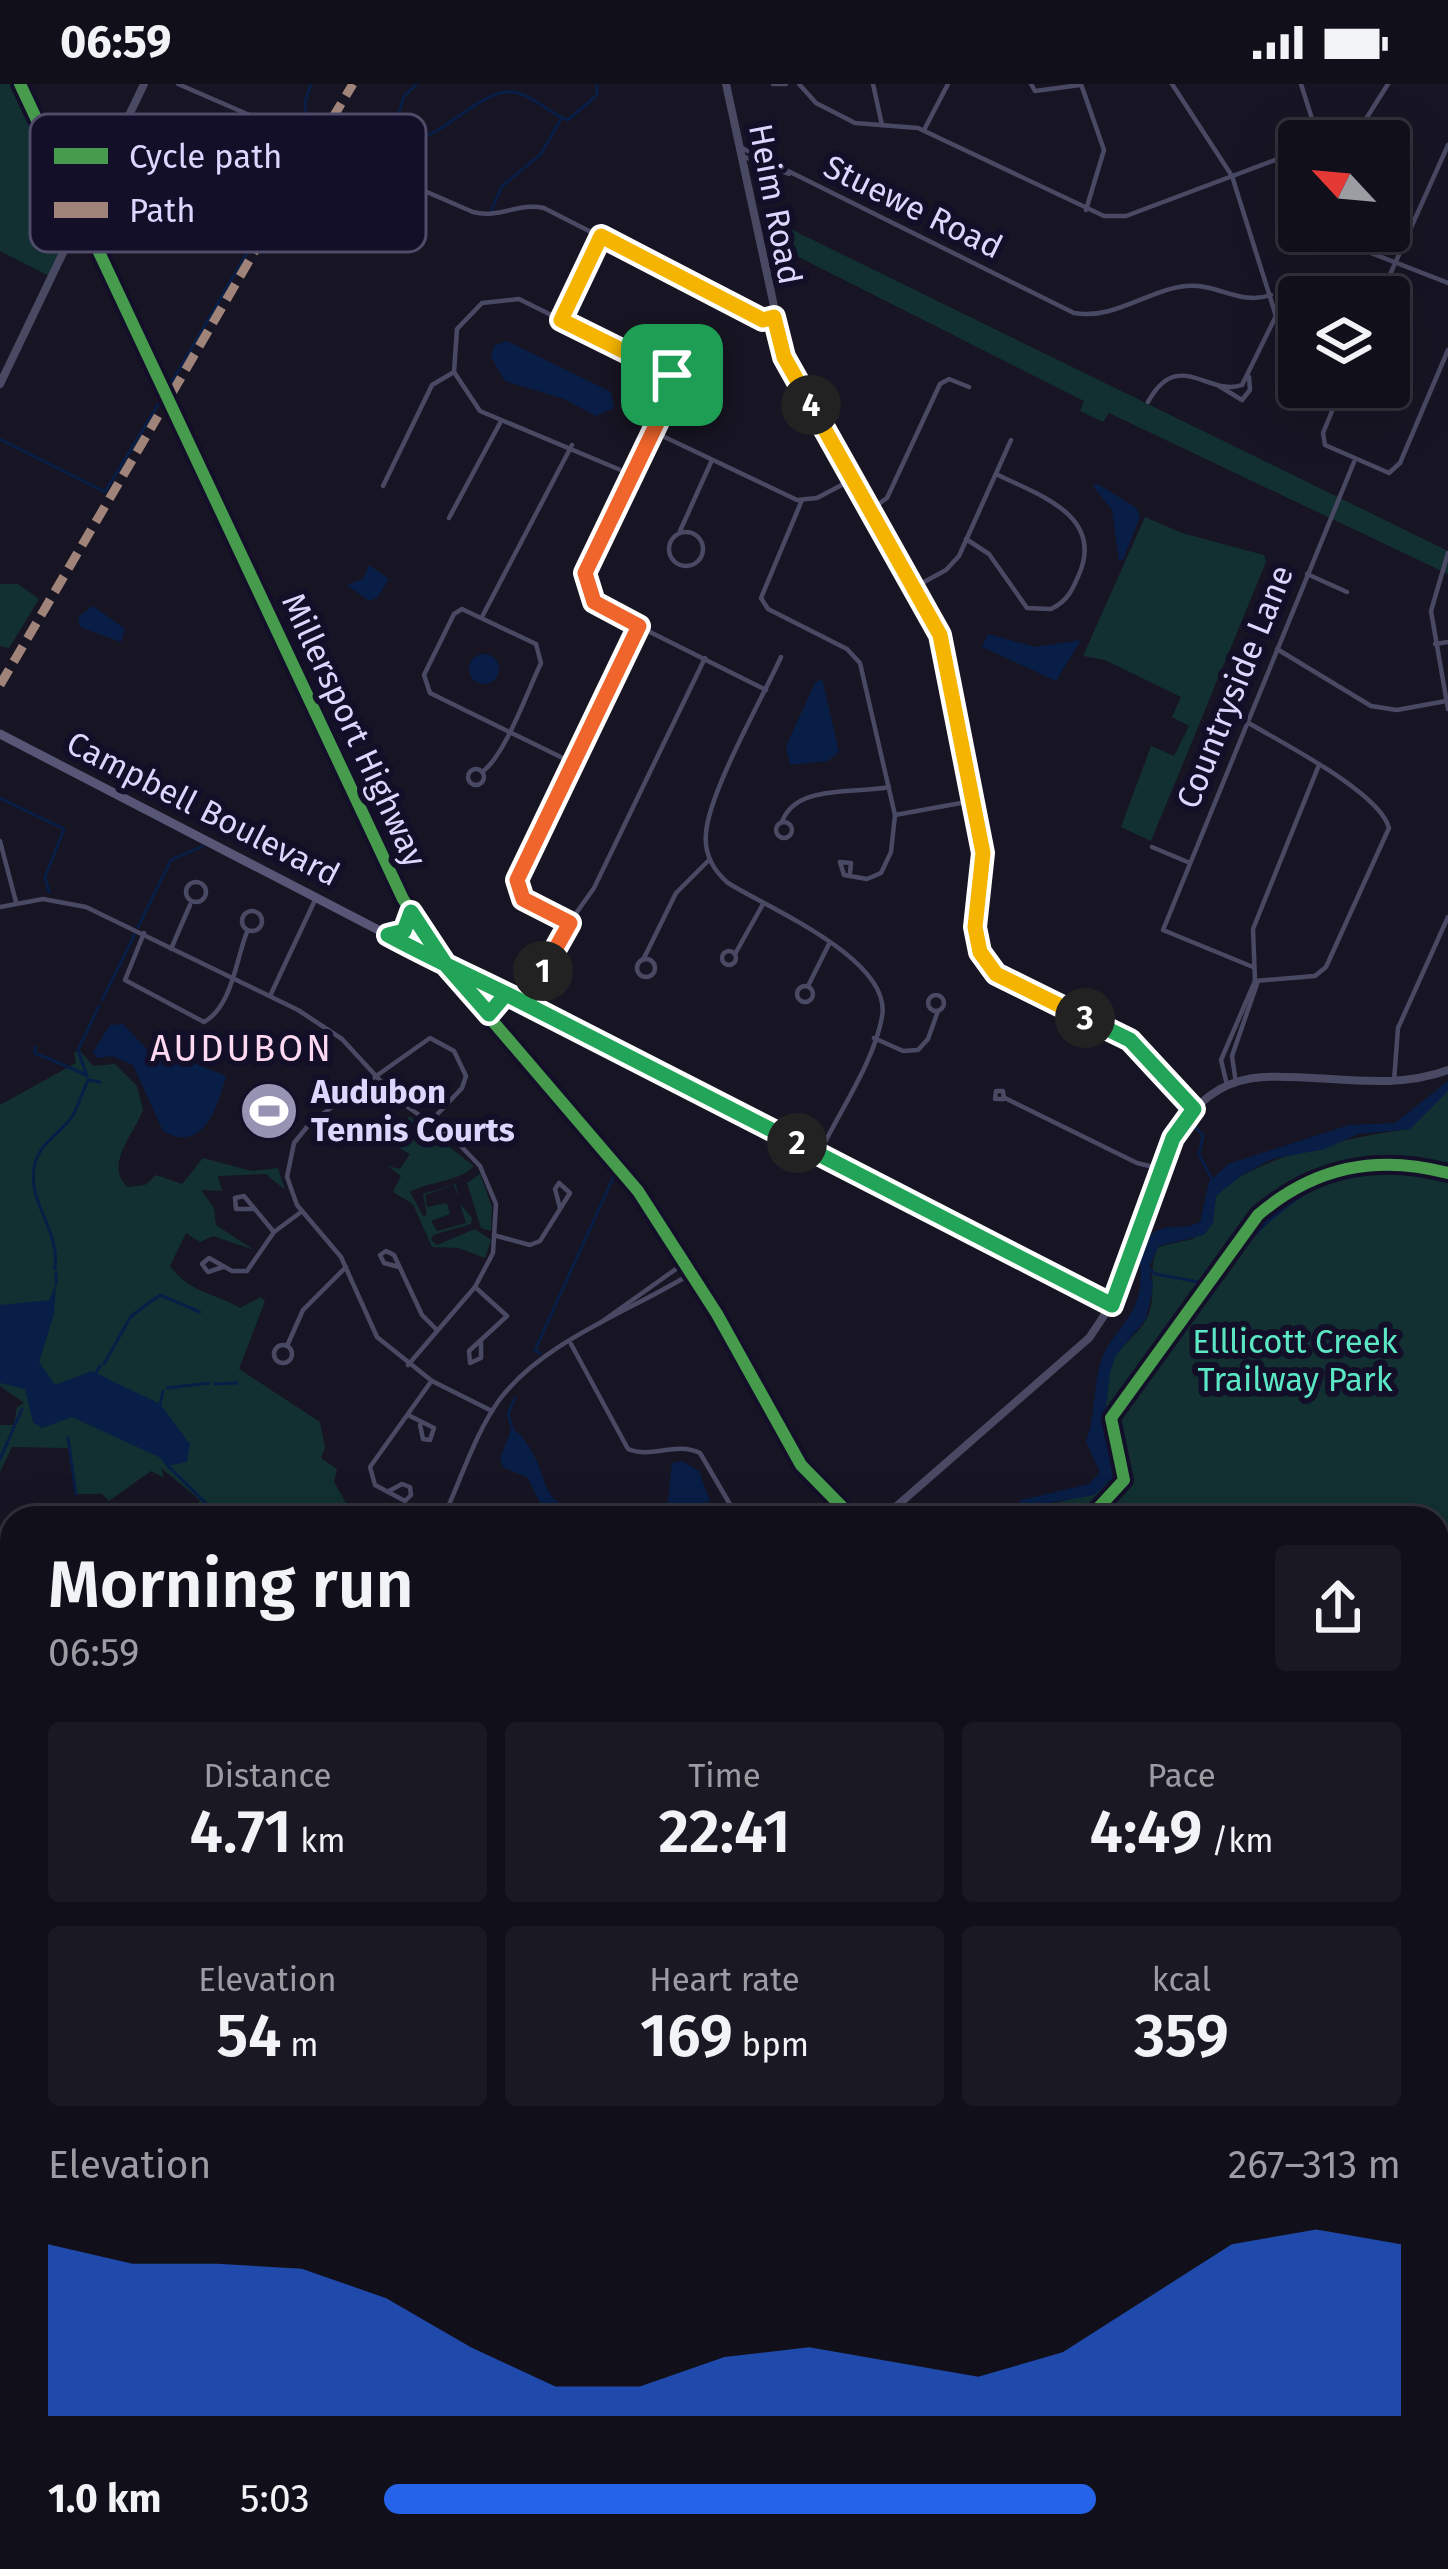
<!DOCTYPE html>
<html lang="en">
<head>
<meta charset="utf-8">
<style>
  body { margin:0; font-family:"Fira Sans",sans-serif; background:#1a1923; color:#f1f3f6; height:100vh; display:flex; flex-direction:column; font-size:45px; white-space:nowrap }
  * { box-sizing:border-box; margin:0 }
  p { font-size:39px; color:#9c9da2 }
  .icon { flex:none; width:66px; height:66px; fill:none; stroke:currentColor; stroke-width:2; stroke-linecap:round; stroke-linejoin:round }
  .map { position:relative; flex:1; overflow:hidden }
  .side { position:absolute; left:0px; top:1422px; width:1449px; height:1065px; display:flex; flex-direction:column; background:#11101a; border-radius:36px 36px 0 0; box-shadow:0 12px 48px #0002,0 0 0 3px #303039 }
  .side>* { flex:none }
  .needle { width:78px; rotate:296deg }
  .tools { position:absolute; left:1278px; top:36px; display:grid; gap:24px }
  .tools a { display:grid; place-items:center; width:132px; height:132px; border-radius:12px; background:#11101a; box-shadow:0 12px 48px #0002,0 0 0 3px #303039; font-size:60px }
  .pin { position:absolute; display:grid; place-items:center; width:102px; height:102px; color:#fff; margin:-51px; border-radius:24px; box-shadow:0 6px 18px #0006 }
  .km { position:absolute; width:60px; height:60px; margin:-30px; border-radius:50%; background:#222; color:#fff; font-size:33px; line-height:60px; text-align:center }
  .round { display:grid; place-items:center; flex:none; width:126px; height:126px; border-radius:12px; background:#1a1923 }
  .summary { display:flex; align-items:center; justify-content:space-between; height:204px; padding:0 48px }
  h1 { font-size:66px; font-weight:600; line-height:90px }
  .metrics { display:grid; grid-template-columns:repeat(3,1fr); gap:18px; height:204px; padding:12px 48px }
  .metrics div { display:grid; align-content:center; border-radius:12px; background:#1a1923; text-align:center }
  .metrics b { font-size:60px; font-weight:600 }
  .metrics small { font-size:33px; font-weight:400 }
  .metrics p { font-size:33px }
  .chart { height:336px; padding:24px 48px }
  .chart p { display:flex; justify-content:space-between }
  .chart svg { width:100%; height:216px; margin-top:12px; fill:#2563eb; opacity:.7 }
  ul { padding:0 48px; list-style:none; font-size:39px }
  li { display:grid; grid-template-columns:192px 144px 1fr; align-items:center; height:90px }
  li i { height:30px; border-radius:15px; background:#2563eb }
  .status { display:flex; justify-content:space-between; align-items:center; height:84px; padding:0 60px; background:#11101a; direction:ltr }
  .status svg { height:33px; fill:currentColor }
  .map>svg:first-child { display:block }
  .green { fill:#123031 }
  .water { fill:#081e46 }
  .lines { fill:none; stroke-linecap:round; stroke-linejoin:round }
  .stream { stroke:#081e46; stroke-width:3 }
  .minor { stroke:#4a4964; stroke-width:4.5 }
  .tertiary { stroke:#4a4964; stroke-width:8 }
  .secondary { stroke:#585676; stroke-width:9 }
  .primary { stroke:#5f5475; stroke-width:12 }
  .quiet { stroke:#a18479; stroke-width:9; stroke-dasharray:18 9; stroke-linecap:butt }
  .cycleway-casing { stroke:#130f29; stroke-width:20 }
  .cycleway { stroke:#469c4c; stroke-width:12 }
  .split-1-casing { stroke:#fff; stroke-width:24 }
  .split-2-casing { stroke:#fff; stroke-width:24 }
  .split-3-casing { stroke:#fff; stroke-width:24 }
  .split-4-casing { stroke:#fff; stroke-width:24 }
  .split-5-casing { stroke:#fff; stroke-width:24 }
  .split-1 { stroke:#f0652b; stroke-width:15 }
  .split-2 { stroke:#22a559; stroke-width:15 }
  .split-3 { stroke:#22a559; stroke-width:15 }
  .split-4 { stroke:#f5b400; stroke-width:15 }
  .split-5 { stroke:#f5b400; stroke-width:15 }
  .labels { text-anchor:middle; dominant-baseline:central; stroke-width:12; stroke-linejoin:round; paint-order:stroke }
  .street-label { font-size:33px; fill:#dcd7ff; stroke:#130f29 }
  .poi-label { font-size:33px; font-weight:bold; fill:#dcd7ff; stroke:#130f29; text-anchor:start }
  .park-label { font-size:33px; fill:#5be7c4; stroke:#130f29 }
  .neighbourhood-label { font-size:36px; letter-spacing:3px; fill:#ffd9f1; stroke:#130f29 }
  .key { fill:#130f29; stroke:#4f4b69; stroke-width:3 }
  .key-label { font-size:33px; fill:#dcd7ff }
</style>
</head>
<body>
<div class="status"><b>06:59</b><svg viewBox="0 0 49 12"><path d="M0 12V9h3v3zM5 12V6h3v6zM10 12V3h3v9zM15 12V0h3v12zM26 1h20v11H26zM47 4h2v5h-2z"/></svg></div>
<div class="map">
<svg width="1448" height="2485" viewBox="0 0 1448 2485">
  <rect width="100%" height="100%" fill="#171523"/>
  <g class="green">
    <path d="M0 0H20L81 129 51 193 0 167Z"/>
    <path d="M766 133 1448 467V490L1109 329 1103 338 1080 327 1084 317 775 161Z"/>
    <path d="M1145 433 1182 449 1264 471 1266 478 1151 757 1121 743 1151 662 1174 672 1189 642 1172 633 1181 613 1105 576 1083 572Z"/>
    <path d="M0 500H18L39 515 9 564 0 562Z"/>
    <path d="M80 967 93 982 115 980 137 1002 143 1026C134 1050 103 1082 128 1103L145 1101 156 1091 182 1100 203 1074 252 1087 278 1084 285 1106 266 1090 218 1092 222 1107 201 1106 214 1124 216 1141 254 1166 213 1152 200 1158 186 1149 170 1182C189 1209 218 1210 240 1224L261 1213 265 1217 239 1285 320 1338 325 1364 321 1374 337 1385 334 1398 350 1426 369 1434H326L299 1422 288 1433 208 1434 197 1422 200 1416 161 1384 164 1394 151 1387 109 1417 102 1410H76L68 1364 12 1363 0 1388V1341H14L17 1323 24 1319 0 1302V1021L76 979 74 968Z"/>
    <path d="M252 1005 297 1027 286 1048 242 1026Z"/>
    <path d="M1448 1006V1737L1437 1728V1434H1023C1053 1414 1087 1418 1113 1393 1108 1363 1097 1298 1116 1271 1124 1260 1138 1249 1146 1236 1159 1212 1146 1187 1158 1163L1193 1155 1213 1139 1216 1113C1246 1073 1361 1051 1410 1045Z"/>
    <path d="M409 1032 474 1082C460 1098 428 1097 410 1108L423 1132 427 1131 423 1110 456 1100 458 1113 454 1101 425 1111 427 1123 447 1119 450 1130 431 1137 437 1147 466 1139 460 1120 472 1134 471 1140 433 1151 431 1156 437 1161 475 1145 491 1156 485 1174 459 1164 432 1163 413 1120 393 1108 401 1092 388 1082 400 1085 410 1070 397 1063Z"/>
    <path d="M480 1090 492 1123 491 1147 481 1144 467 1099Z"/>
    <path d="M1437 1798 1448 1810V2040L1437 2037Z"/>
    <path d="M1448 2134V2192L1437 2209V2157Z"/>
    <path d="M1448 2262V2327L1437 2351V2285Z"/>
    <path d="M12 2415V2475H119L115 2485H0V2441Z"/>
    <path d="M329 2475H570L566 2485H350Z"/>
    <path d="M616 2475H698L693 2485H611Z"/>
  </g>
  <g class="water">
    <path d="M507 257 611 308 614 324 596 332 564 315 505 297 491 273 494 262Z"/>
    <path d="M1098 400 1136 424 1140 433 1123 476 1119 477 1112 426 1092 401Z"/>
    <path d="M369 481 389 495 377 514 369 517 347 501 363 495Z"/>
    <path d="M93 522 125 545 121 558 80 543 78 533Z"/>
    <path d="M988 550 1036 563 1081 556 1056 597 982 563Z"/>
    <circle cx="484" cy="585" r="15"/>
    <path d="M822 595 839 668 828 677 790 681 786 662 815 599Z"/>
    <path d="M123 940 153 972 191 978 226 992C218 1021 204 1071 163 1047L133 981 112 972 97 974 93 968 110 941Z"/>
    <path d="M1448 997V1007L1410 1045 1358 1050 1325 1065 1272 1075 1242 1091 1216 1112 1213 1139 1204 1151 1159 1162 1149 1183 1153 1203 1146 1235 1116 1271 1110 1289 1104 1339 1113 1393 1095 1411 1043 1420 1023 1434H1008L1021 1416 1089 1400 1100 1388 1086 1358C1096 1329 1093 1302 1101 1277 1108 1254 1131 1238 1138 1213 1145 1191 1133 1172 1150 1152 1164 1137 1182 1148 1200 1138L1209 1098 1228 1080 1349 1041 1395 1039Z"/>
    <path d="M56 1200 54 1230 39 1278 55 1301 92 1287 160 1320 190 1360 187 1378 166 1382 161 1374 72 1333 42 1344 33 1338 25 1305 0 1299V1221L49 1216Z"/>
    <path d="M512 1343C564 1391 518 1425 615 1434H548L527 1393 504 1384 500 1375Z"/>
    <path d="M682 1377 699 1387 710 1417 671 1434H616L668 1418 672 1379Z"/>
  </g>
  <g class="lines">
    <g class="stream">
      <path d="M307 45 305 18 311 0"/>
      <path d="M394 45 404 12 417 0"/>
      <path d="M491 127 502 102 541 70 561 35"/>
      <path d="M169 303 279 114 304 51 323 38 339 40 356 33 418 55C451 46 487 0 518 9 536 14 550 30 568 36L597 11V0"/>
      <path d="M0 355 105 408 161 316"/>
      <path d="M0 714 64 745 45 793 49 808"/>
      <path d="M138 843 171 776 203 762"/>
      <path d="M102 916 135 850"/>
      <path d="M35 963V969L87 991"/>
      <path d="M87 992 78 966 99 922"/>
      <path d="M1192 1040 1203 1051 1199 1071 1212 1095"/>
      <path d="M1146 1181 1155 1190 1199 1198"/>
      <path d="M55 1185C60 1145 28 1120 34 1084 38 1059 60 1051 73 1031 79 1020 83 1007 88 996L100 998"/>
      <path d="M56 1189V1200"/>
      <path d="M540 1269 535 1266 613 1094"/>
      <path d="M104 1280 131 1232 160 1211 200 1228"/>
      <path d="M96 1289 100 1282"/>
      <path d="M215 1300 237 1299"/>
      <path d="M167 1304 209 1299"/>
      <path d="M160 1320 163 1307"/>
      <path d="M1114 1342C1191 1235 1286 1035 1448 1095"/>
      <path d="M512 1343 508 1330 515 1314"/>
      <path d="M68 1354 76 1410"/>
      <path d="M0 1375 22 1325"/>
      <path d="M168 1382 221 1434"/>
      <path d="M443 2475 447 2485"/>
    </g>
    <g class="minor">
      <path d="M178 0 473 128C499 135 519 118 544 124L763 236 774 233"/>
      <path d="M773 0H786"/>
      <path d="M799 0 816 19 855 39 918 44 1104 132H1126L1299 67"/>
      <path d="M873 0 882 41"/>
      <path d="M1031 0 1035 7 1080 1"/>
      <path d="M1081 0 1104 66 1086 126"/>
      <path d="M1301 0 1319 57"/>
      <path d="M123 44C139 51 190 90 200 104 207 113 204 120 215 128L227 127 236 115 234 104 223 96 202 105"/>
      <path d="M924 46 948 0"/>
      <path d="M1324 57 1364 38 1388 0"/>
      <path d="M742 64 1074 229C1115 236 1147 206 1186 202 1218 199 1240 222 1271 211"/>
      <path d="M745 73 789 90"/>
      <path d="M1340 147 1348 160 1448 199"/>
      <path d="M1349 147 1358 162"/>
      <path d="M1380 213 1448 61"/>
      <path d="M561 236 601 152"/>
      <path d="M1219 302 1242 316 1250 306 1249 293"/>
      <path d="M1342 303 1323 349 1325 361 1389 389 1400 379 1448 266"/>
      <path d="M1148 318C1178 263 1208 313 1242 301L1276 232 1232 92 1172 0"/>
      <path d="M652 347 797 416 817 414 853 395"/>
      <path d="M630 390 480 327 454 288 457 245 482 219 519 215 672 291 674 303 587 483 585 502 604 525 766 606"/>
      <path d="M383 402 432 301 454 288"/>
      <path d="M802 416 761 514 768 525 847 565 860 579 895 731 891 768 881 789 867 795 844 791 840 778 851 779 850 789"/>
      <path d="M870 426 887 414 940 300 949 295 969 303"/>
      <path d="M449 434 500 339"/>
      <path d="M680 447 712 376"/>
      <circle cx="686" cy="465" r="17"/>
      <path d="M966 455 989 470 1027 524 1051 525C1068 517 1073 505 1080 488 1103 430 1036 410 996 390"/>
      <path d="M1448 469 1431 527 1448 625"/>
      <path d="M1307 490 1347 508"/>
      <path d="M913 504 946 486 959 472 1011 356"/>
      <path d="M483 531 572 361"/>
      <path d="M1435 560 1448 558"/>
      <path d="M1277 565 1371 622 1397 626 1446 617"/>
      <path d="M781 573C762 615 709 708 706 749 704 769 713 786 728 799 770 825 893 876 882 933 874 978 839 1028 819 1070"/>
      <path d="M1247 638C1280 658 1380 708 1389 744L1326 883 1315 892 1255 897"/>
      <circle cx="476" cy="693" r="8"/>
      <path d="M482 688C505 672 528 606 541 579L536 560 462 525 454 530 424 591 430 609 573 679"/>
      <path d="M895 731 972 717"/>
      <path d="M782 738C795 700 855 710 889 703"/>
      <circle cx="784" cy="746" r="8"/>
      <path d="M0 757 16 818"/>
      <path d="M1152 763 1190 779"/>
      <circle cx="196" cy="808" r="10"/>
      <path d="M0 823 43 815 86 823 298 926 342 955 399 1017 454 1055 480 1082 496 1120 493 1169 475 1203 408 1281"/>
      <circle cx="252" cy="837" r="10"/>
      <path d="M570 839 523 815 517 796 638 544"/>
      <path d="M144 849 125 896 204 938C232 923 236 875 247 848"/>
      <path d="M171 865 190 821"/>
      <circle cx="729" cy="874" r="7"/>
      <path d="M735 870 763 820"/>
      <circle cx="646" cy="884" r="9"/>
      <path d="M643 876 676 809 710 775"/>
      <path d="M1253 883 1163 846 1354 378"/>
      <path d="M808 902 829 860"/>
      <circle cx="805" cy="910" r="8"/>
      <circle cx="936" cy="919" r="8"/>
      <path d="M270 912 316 814"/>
      <path d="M527 920 562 849 594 804 705 574"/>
      <path d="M874 954 903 967 918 966 928 955 938 927"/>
      <path d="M1394 997 1398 944 1448 833"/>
      <path d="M1236 999 1232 972 1258 897"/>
      <path d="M1227 1001 1221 976 1255 897 1253 845 1319 681"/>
      <path d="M1003 1007 1004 1015H995L996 1007Z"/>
      <path d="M1005 1014 1137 1079 1162 1085"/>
      <path d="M431 1037 462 1004 466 992 454 967 430 954 311 1038 294 1059 287 1093 297 1121 341 1173 377 1253 432 1297 492 1327"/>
      <path d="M254 1125H236L235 1114 244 1112 273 1147"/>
      <path d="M497 1152 530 1161 540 1157 570 1109 559 1099 555 1105 560 1124"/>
      <path d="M223 1183 208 1188 202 1180 209 1174 232 1187H247L274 1148 301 1128"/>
      <path d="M399 1183 384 1179 380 1171 386 1167 394 1171 422 1231 437 1246"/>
      <path d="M475 1203 507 1232 469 1267 470 1279 481 1274V1259"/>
      <path d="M600 1239 683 1180"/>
      <path d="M571 1260 628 1365C652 1375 675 1357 700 1369L738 1434"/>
      <circle cx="283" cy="1270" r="9"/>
      <path d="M287 1262 303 1226 346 1183"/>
      <path d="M408 1331 434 1344 430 1356 423 1355 420 1341"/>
      <path d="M389 1407 402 1400 410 1403 411 1411 405 1417 375 1401 370 1383 430 1299"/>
      <path d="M443 1434C461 1396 475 1349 500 1315 543 1258 628 1228 687 1192"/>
      <path d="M0 2281 12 2290"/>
      <path d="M0 2350 12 2359"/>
      <path d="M1437 2368 1448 2338"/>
      <path d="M0 2385 12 2397"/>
      <path d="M1437 2410 1448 2436"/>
      <path d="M0 2429 12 2402"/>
    </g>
    <g class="tertiary">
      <path d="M726 0 785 273 940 551 984 769 975 843 980 867 1009 897 1130 957 1194 1025"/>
      <path d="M0 300 144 0"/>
      <path d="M451 884 1112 1221"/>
      <path d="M489 930 506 910"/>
      <path d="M883 1434 1089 1254C1107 1228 1123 1203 1133 1173 1159 1104 1169 998 1264 993 1324 990 1390 1008 1448 986"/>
      <path d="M0 1834 12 1833"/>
      <path d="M789 2485 794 2475"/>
      <path d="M1237 2485 1242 2475"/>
    </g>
    <g class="secondary">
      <path d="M0 650 446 881"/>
      <path d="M0 1596 12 1598"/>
      <path d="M0 1610 12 1613"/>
      <path d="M580 2485 585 2475"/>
      <path d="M605 2485 610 2475"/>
    </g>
    <g class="primary">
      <path d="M20 0 403 815 460 899 638 1107 717 1230 801 1381 853 1434"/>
      <path d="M388 851 404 847 411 829"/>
      <path d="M1437 1750 1448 1759"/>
      <path d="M1437 1791 1448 1804"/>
      <path d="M1437 2259 1444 2231 1439 2219"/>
      <path d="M1437 2273 1448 2253"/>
      <path d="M1374 2475 1376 2485"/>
      <path d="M1383 2475 1386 2485"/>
      <path d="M1407 2475 1410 2485"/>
      <path d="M1416 2475 1435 2485"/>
      <path d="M1346 2485 1365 2475"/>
    </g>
    <g class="quiet">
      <path d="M318 58 353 0"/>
      <path d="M172 309 316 62"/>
      <path d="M0 601 158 332"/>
    </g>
    <g class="cycleway-casing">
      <g id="cycleway">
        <path d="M20 0 403 815 460 899 638 1107 717 1230 801 1381 853 1434"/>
        <path d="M1089 1434 1124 1396 1111 1334 1258 1131C1314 1083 1376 1070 1448 1089"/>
      </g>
    </g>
    <use href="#cycleway" class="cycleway"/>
  </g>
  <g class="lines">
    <g class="split-1-casing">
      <path id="split-1" d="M543 887 570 839 523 815 517 796 639 542 594 518 585 489 674 304 672 291"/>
    </g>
    <g class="split-2-casing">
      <path id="split-2" d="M543 887 527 920C481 897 434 876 388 851L404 847 411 828 446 881 489 930 506 910 797 1059"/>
    </g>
    <g class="split-3-casing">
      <path id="split-3" d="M797 1059 1112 1221 1173 1054 1194 1025 1130 956 1085 934"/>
    </g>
    <g class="split-4-casing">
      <path id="split-4" d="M811 321 940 551 983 769 975 843 980 868 996 890 1085 934"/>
    </g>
    <g class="split-5-casing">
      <path id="split-5" d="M672 291 561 236 601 152 763 236 774 233 784 273 811 321"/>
    </g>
    <use href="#split-1" class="split-1"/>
    <use href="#split-2" class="split-2"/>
    <use href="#split-3" class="split-3"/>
    <use href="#split-4" class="split-4"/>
    <use href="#split-5" class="split-5"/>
  </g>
  <defs>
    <g id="stadium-disc" transform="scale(3)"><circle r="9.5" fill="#9793b2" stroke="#130f29"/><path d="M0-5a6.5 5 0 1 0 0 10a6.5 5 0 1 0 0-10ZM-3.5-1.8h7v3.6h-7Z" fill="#fff"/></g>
  </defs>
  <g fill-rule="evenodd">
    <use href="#stadium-disc" x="269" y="1027"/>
  </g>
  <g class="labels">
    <g class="street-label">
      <text transform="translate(775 120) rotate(79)">Heim Road</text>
      <text transform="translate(913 123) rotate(26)">Stuewe Road</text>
      <text transform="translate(1235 603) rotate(-68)">Countryside Lane</text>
      <text transform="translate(354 646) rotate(65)">Millersport Highway</text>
      <text transform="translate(203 725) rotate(27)">Campbell Boulevard</text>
    </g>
    <g class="poi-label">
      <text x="311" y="1008">Audubon<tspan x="311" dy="38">Tennis Courts</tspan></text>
    </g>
    <g class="park-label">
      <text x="1295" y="1258">Elllicott Creek<tspan x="1295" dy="38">Trailway Park</tspan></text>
    </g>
    <g class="neighbourhood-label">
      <text x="242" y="965">AUDUBON</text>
    </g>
  </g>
  <rect x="30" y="30" width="396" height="138" rx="18" class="key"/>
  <rect x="54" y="64" width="54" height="16" fill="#469c4c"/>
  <rect x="54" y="118" width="54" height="16" fill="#a18479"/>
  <g class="key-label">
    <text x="129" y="84">Cycle path</text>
    <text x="129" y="138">Path</text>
  </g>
</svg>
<div class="tools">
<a><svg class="needle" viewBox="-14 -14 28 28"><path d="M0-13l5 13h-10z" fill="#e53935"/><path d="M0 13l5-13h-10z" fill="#9c9da2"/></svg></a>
<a><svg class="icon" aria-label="layers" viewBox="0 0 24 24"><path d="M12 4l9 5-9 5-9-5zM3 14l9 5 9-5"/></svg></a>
</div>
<div class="pin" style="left:672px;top:291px;background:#1e9e55"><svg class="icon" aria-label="arrive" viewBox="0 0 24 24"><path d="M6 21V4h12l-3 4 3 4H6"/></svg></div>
<b class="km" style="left:543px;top:887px">1</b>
<b class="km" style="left:797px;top:1059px">2</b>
<b class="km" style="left:1085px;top:934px">3</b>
<b class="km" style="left:811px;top:321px">4</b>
<section class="side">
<div class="summary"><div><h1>Morning run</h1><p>06:59</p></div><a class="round"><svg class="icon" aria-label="share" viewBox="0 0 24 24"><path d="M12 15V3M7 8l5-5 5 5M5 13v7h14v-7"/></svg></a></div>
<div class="metrics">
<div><p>Distance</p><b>4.71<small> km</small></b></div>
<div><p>Time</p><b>22:41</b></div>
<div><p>Pace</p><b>4:49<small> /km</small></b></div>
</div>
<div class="metrics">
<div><p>Elevation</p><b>54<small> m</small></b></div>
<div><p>Heart rate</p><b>169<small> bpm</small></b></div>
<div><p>kcal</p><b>359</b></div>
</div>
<div class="chart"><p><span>Elevation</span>267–313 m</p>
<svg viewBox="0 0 160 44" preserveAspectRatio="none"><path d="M0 44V9L10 13L20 13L30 14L40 20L50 30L60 38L70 38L80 32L90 30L100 33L110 36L120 31L130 20L140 9L150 6L160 9V44z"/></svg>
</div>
<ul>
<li><b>1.0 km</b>5:03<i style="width:70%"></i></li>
</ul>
</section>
</div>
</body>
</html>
